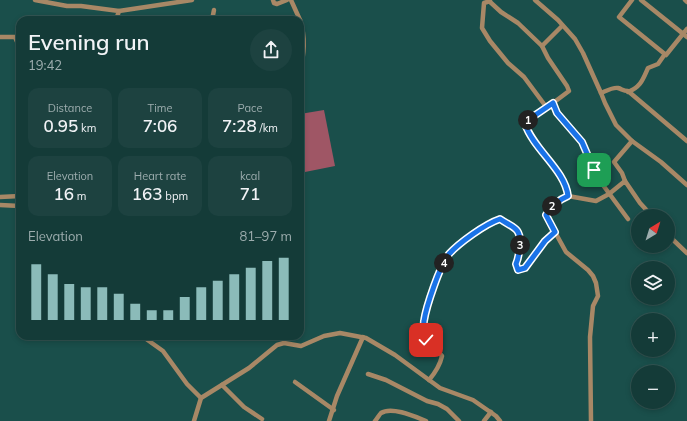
<!DOCTYPE html>
<html lang="en">
<head>
<meta charset="utf-8">
<style>
  body { margin:0; font-family:Mulish,sans-serif; background:#1d4240; color:#f1f3f6; height:100vh; display:flex; flex-direction:column; font-size:15px; white-space:nowrap }
  * { box-sizing:border-box; margin:0 }
  p { font-size:13px; color:#9dadae }
  .icon { flex:none; width:22px; height:22px; fill:none; stroke:currentColor; stroke-width:2; stroke-linecap:round; stroke-linejoin:round }
  .map { position:relative; flex:1; overflow:hidden }
  .side { position:absolute; left:16px; top:16px; width:288px; height:324px; display:flex; flex-direction:column; background:#143b38; border-radius:12px; box-shadow:0 2px 6px #0003,0 0 0 1px #335553 }
  .side>* { flex:none }
  .needle { width:26px; rotate:38deg }
  .controls { position:absolute; left:631px; top:209px; display:grid; gap:8px }
  .controls a { display:grid; place-items:center; width:44px; height:44px; border-radius:50%; background:#143b38; box-shadow:0 2px 6px #0003,0 0 0 1px #335553; font-size:20px }
  .pin { position:absolute; display:grid; place-items:center; width:34px; height:34px; color:#fff; margin:-17px; border-radius:8px; box-shadow:0 2px 6px #0006 }
  .km { position:absolute; width:20px; height:20px; margin:-10px; border-radius:50%; background:#222; color:#fff; font-size:11px; line-height:20px; text-align:center }
  .round { display:grid; place-items:center; flex:none; width:42px; height:42px; border-radius:21px; background:#1d4240 }
  .summary { display:flex; align-items:center; justify-content:space-between; height:68px; padding:0 12px }
  h1 { font-size:22px; font-weight:600; line-height:30px }
  .metrics { display:grid; grid-template-columns:repeat(3,1fr); gap:6px; height:68px; padding:4px 12px }
  .metrics div { display:grid; align-content:center; border-radius:10px; background:#1d4240; text-align:center }
  .metrics b { font-size:17px; font-weight:600 }
  .metrics small { font-size:11px; font-weight:400 }
  .metrics p { font-size:11px }
  .chart { height:112px; padding:8px 12px }
  .chart p { display:flex; justify-content:space-between }
  .chart svg { width:100%; height:72px; margin-top:4px; stroke:#8bbbb9; stroke-width:6 }
  .map>svg:first-child { display:block }
  .green { fill:#9f5665 }
  .lines { fill:none; stroke-linecap:round; stroke-linejoin:round }
  .minor { stroke:#a88866; stroke-width:4.5 }
  .route-casing { stroke:#fff; stroke-width:8 }
  .route { stroke:#1a73e8; stroke-width:5 }
</style>
</head>
<body>
<div class="map">
<svg width="687" height="421" viewBox="0 0 687 421">
  <rect width="100%" height="100%" fill="#1a4f4b"/>
  <path class="green" d="M324 110 335 166 300 173V114Z"/>
  <g class="lines">
    <g class="minor">
      <path d="M35 0 67 6H81L119 11 116 20"/>
      <path d="M273 0 274 3 277 4 287 0"/>
      <path d="M291 0 300 20"/>
      <path d="M488 0 501 12 518 23 542 46 548 58 567 86 569 91 553 103 557 113 581 142 597 177 628 219"/>
      <path d="M535 0 558 20 575 39 583 53 601 93 605 103 616 125 632 141 661 162 687 185"/>
      <path d="M632 0 619 17 666 55 687 29"/>
      <path d="M641 0 687 37"/>
      <path d="M685 0 687 2"/>
      <path d="M490 1 484 3 482 28 490 41 508 63 524 77 547 108"/>
      <path d="M119 11 192 0"/>
      <path d="M212 20 214 10"/>
      <path d="M300 20C306 38 304 54 300 72"/>
      <path d="M0 37H15L20 49"/>
      <path d="M542 46 562 26"/>
      <path d="M628 92C641 87 643 79 648 68L658 64 665 54"/>
      <path d="M601 93C606 91 613 87 618 88 622 89 623 91 628 91L687 141"/>
      <path d="M553 103 528 120 525 124C534 150 565 170 568 196"/>
      <path d="M625 181 622 173 614 162 632 141"/>
      <path d="M0 197 20 196"/>
      <path d="M0 205 20 206"/>
      <path d="M555 232 566 252 588 270 593 276 596 283 598 296 593 306 590 337 591 421"/>
      <path d="M668 235 687 253"/>
      <path d="M142 336 163 351 187 384 201 398"/>
      <path d="M368 374 386 380 427 401 438 404 447 409 459 421"/>
      <path d="M429 380C435 373 440 365 442 356 437 350 429 345 426 338 424 333 423 327 424 323 425 310 441 263 450 254 460 242 485 224 500 219 513 227 521 227 520 245 519 252 519 257 516 264L518 270 525 268 545 241 555 232 546 215 551 208 557 202 568 196 596 201 609 194 625 181 640 203 652 216"/>
      <path d="M295 382 334 410"/>
      <path d="M222 385 244 407 262 419"/>
      <path d="M194 421 201 398 249 368 277 345 284 343 301 346 324 336 340 333 366 338 395 355 440 388 473 400 496 416 500 421"/>
      <path d="M329 421 337 396 363 337"/>
      <path d="M375 421C377 419 379 415 381 413 392 406 416 417 426 421"/>
      <path d="M484 421 491 412"/>
    </g>
  </g>
  <g class="lines">
    <g class="route-casing">
      <path id="route" d="M426 340C425 334 423 327 424 321 426 307 440 265 449 254 459 243 485 224 500 219 513 228 521 227 520 245 519 252 519 257 516 264L518 270 525 268 545 241 555 232 546 215C552 206 558 200 568 196 565 170 534 150 525 124L528 120 553 103 557 113 582 142 594 170"/>
    </g>
    <use href="#route" class="route"/>
  </g>
</svg>
<div class="controls">
<a><svg class="needle" viewBox="-14 -14 28 28"><path d="M0-13l5 13h-10z" fill="#e53935"/><path d="M0 13l5-13h-10z" fill="#9dadae"/></svg></a>
<a><svg class="icon" aria-label="layers" viewBox="0 0 24 24"><path d="M12 4l9 5-9 5-9-5zM3 14l9 5 9-5"/></svg></a>
<a>+</a>
<a>−</a>
</div>
<div class="pin" style="left:594px;top:170px;background:#1e9e55"><svg class="icon" aria-label="arrive" viewBox="0 0 24 24"><path d="M6 21V4h12l-3 4 3 4H6"/></svg></div>
<div class="pin" style="left:426px;top:340px;background:#d93025"><svg class="icon" aria-label="check" viewBox="0 0 24 24"><path d="M5 12l5 5 9-10"/></svg></div>
<b class="km" style="left:528px;top:120px">1</b>
<b class="km" style="left:552px;top:206px">2</b>
<b class="km" style="left:520px;top:245px">3</b>
<b class="km" style="left:444px;top:263px">4</b>
<section class="side">
<div class="summary"><div><h1>Evening run</h1><p>19:42</p></div><a class="round"><svg class="icon" aria-label="share" viewBox="0 0 24 24"><path d="M12 15V3M7 8l5-5 5 5M5 13v7h14v-7"/></svg></a></div>
<div class="metrics">
<div><p>Distance</p><b>0.95<small> km</small></b></div>
<div><p>Time</p><b>7:06</b></div>
<div><p>Pace</p><b>7:28<small> /km</small></b></div>
</div>
<div class="metrics">
<div><p>Elevation</p><b>16<small> m</small></b></div>
<div><p>Heart rate</p><b>163<small> bpm</small></b></div>
<div><p>kcal</p><b>71</b></div>
</div>
<div class="chart"><p><span>Elevation</span>81–97 m</p>
<svg viewBox="0 0 160 44" preserveAspectRatio="none"><path d="M5 44V10M15 44V16M25 44V22M35 44V24M45 44V24M55 44V28M65 44V34M75 44V38M85 44V38M95 44V30M105 44V24M115 44V20M125 44V16M135 44V12M145 44V8M155 44V6"/></svg>
</div>
</section>
</div>
</body>
</html>
